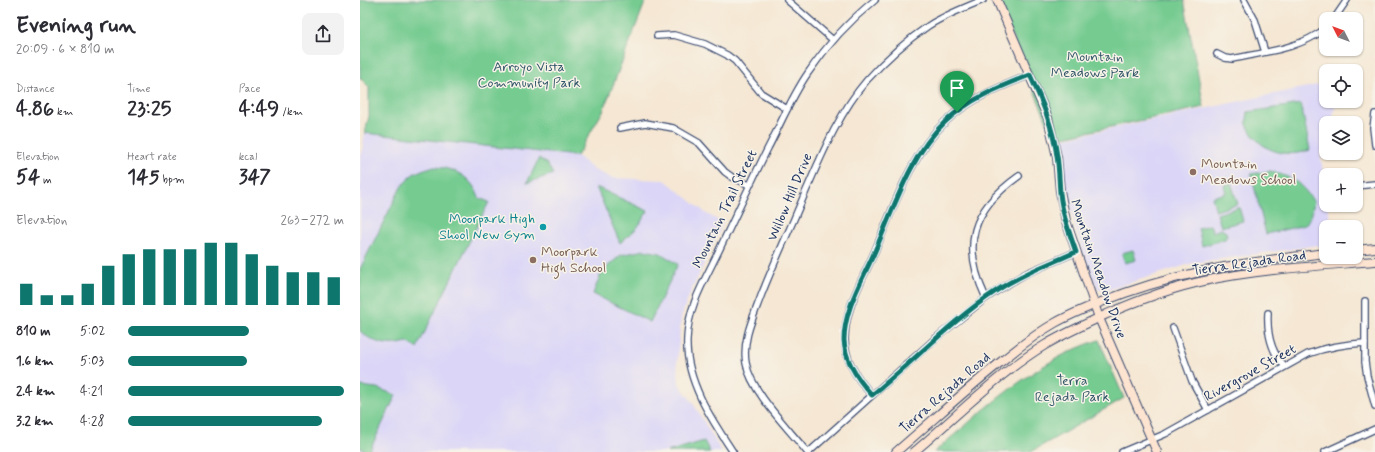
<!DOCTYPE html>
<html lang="en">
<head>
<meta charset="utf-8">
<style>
  body { margin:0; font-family:Mynerve,sans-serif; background:#f2f2f3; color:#2b2b33; height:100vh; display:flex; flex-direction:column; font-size:15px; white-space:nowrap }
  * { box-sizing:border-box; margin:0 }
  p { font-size:13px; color:#7c7c81 }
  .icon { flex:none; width:22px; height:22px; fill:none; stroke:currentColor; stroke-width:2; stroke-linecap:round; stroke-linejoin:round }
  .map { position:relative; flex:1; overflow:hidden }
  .details { display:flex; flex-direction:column; background:#fff; width:360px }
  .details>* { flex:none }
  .needle { width:26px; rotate:312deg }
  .controls { position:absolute; left:959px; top:12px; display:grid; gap:8px }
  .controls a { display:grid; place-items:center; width:44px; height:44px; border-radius:8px; background:#fff; box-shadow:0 1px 3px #0004; font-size:20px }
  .pin { position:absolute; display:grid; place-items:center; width:34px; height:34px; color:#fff; margin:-41px -17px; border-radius:50% 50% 50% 0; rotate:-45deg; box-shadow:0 0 4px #0007 }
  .pin .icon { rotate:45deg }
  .round { display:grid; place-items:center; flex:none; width:42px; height:42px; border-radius:8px; background:#f2f2f3 }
  .summary { display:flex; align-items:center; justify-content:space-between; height:68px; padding:0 16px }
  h1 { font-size:22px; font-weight:700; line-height:30px }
  .figures { display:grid; grid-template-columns:repeat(3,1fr); gap:6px; height:68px; padding:4px 16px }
  .figures div { display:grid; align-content:center }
  .figures b { font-size:20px; font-weight:700 }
  .figures small { font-size:11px; font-weight:400 }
  .figures p { font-size:11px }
  .chart { height:112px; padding:8px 16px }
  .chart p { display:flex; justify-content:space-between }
  .chart svg { width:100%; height:72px; margin-top:4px; stroke:#0f766e; stroke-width:6 }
  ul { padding:0 16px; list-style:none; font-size:13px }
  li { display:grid; grid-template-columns:64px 48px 1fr; align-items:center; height:30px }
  li i { height:10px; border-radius:5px; background:#0f766e }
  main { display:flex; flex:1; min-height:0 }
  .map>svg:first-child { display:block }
  .built { fill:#dbd6f7 }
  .green { fill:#75cb90; stroke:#487d77 }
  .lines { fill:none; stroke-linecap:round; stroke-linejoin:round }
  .street-casing { stroke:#3c4b70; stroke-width:8 }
  .secondary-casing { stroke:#3c4b70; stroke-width:10 }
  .street { stroke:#fff; stroke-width:5.5 }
  .secondary { stroke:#fde4d1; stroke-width:8 }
  .route-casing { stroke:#fff; stroke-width:8 }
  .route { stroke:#0f766e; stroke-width:5 }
  .education-dot { fill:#8d6e63; stroke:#f7f3e8; stroke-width:1.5 }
  .culture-dot { fill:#0f9aa8; stroke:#f7f3e8; stroke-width:1.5 }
  .labels { text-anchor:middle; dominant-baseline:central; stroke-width:3; stroke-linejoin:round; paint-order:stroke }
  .park-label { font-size:14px; fill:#32566a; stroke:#f7f3e8 }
  .education-label { font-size:14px; fill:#785e54; stroke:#f7f3e8; text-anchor:start }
  .street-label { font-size:14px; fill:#1b2f5e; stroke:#f7f3e8 }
  .culture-label { font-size:14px; fill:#0d838f; stroke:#f7f3e8; text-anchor:end }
</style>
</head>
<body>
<main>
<section class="details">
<div class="summary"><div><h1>Evening run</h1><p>20:09 · 6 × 810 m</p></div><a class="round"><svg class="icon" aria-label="share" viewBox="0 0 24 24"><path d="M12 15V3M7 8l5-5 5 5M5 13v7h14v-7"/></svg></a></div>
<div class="figures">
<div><p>Distance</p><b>4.86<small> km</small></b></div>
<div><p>Time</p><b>23:25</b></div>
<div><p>Pace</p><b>4:49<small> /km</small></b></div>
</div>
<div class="figures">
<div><p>Elevation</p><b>54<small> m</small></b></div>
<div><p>Heart rate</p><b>145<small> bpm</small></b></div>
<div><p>kcal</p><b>347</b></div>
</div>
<div class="chart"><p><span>Elevation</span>263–272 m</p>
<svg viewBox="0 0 160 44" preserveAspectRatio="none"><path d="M5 44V31M15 44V38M25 44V38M35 44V31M45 44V20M55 44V13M65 44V10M75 44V10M85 44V10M95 44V6M105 44V6M115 44V13M125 44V20M135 44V24M145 44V24M155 44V27"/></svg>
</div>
<ul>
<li><b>810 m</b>5:02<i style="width:56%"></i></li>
<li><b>1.6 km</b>5:03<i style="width:55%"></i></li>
<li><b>2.4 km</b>4:21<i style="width:100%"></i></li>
<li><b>3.2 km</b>4:28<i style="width:90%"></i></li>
</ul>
</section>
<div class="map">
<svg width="1015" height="452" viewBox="0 0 1015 452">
  <rect width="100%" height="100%" fill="#f7f3e8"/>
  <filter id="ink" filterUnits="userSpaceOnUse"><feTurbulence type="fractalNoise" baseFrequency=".025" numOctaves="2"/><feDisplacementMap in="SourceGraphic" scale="8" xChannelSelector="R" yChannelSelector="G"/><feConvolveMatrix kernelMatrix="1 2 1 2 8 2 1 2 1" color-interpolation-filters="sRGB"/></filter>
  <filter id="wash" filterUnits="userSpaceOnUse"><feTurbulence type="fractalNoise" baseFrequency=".012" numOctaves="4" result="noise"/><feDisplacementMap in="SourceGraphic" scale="16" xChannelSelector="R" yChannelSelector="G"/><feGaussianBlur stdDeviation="0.9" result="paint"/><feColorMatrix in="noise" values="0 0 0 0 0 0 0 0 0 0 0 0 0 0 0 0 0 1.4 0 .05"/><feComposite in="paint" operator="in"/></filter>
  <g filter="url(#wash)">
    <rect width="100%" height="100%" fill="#f5e7d3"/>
    <g class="built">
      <path d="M966 83V101H977L973 115V123H966V150L960 151 966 193V205H968L971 227H966V246H952L833 263 744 291 738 289 732 277 722 251 707 194 697 140Z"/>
      <path d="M5 133 217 156 234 170 252 178 305 180 347 214 363 223 328 298 321 318 317 364 319 384 331 400 362 452H0V161Z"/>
    </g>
    <g class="green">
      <path d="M0 0H286L243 111 217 156 5 133 9 116V87L0 78Z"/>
      <path d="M637 0H824L844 107 694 139Z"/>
      <path d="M941 104 950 150C926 159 897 151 887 124 886 120 888 115 888 112Z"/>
      <path d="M179 158 187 164 193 174 167 183Z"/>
      <path d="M71 167C93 167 112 176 119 198L129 202 57 348 47 342C29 347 14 344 0 331V269L41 187 53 174 62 170Z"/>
      <path d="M911 171C935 179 939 181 954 202L951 216 945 225 906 234 891 174Z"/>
      <path d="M871 183 878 204 856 211 852 197 866 193 864 185Z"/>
      <path d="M236 187 288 211 277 228 260 243Z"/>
      <path d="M879 207 883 221 861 227 857 214Z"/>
      <path d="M850 225 853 232 861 229 866 232 867 235 865 239 842 246 838 228Z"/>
      <path d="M284 250 300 253 318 264 290 322 233 294 240 276 249 265 261 255Z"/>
      <path d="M773 250 776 260 765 263 762 253Z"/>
      <path d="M739 340 764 398 671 452H574C623 411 676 360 739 340Z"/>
      <path d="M0 386 17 388 36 395 9 452 0 448Z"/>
      <path d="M344 441 350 452H307Z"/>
    </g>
  </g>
  <g filter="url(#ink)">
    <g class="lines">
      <g class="street-casing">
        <g id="street">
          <path d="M427 0 473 40"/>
          <path d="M884 0 895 20 905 52"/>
          <path d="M974 19 987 0"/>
          <path d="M297 36 314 35 345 44 367 55 375 61 401 93 427 109"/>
          <path d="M857 54 865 58 872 59C904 52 940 49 966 28"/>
          <path d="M1015 114 1013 128 1015 145"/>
          <path d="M260 128 285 123 313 128 339 143 365 172 372 177 389 185"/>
          <path d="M996 186 1015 184"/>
          <path d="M626 298C601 245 611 210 659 176"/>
          <path d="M1005 301V362L1007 376 1015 406"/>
          <path d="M908 313C907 332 911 353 925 366"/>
          <path d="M813 328 832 381 848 410"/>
          <path d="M512 395C498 380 485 362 485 340 484 309 503 279 515 251 533 209 551 154 585 122 609 99 639 87 670 75"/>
          <path d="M373 452C351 419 325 380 327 339 328 304 347 277 361 246 377 213 392 180 408 148 421 123 432 96 448 73 467 45 489 21 515 0"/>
          <path d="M447 452C429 429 391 392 386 363 382 340 393 318 401 296 411 270 423 244 434 219 447 189 459 159 474 130 483 113 494 95 507 80 525 60 546 41 568 26 585 15 604 8 623 0"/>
          <path d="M449 452 576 338 626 298 646 285 667 273 716 252"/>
          <path d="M762 452 805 434 948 354C967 347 985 344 1005 343"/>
          <path d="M965 452 1015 429"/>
        </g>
      </g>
      <g class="secondary-casing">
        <g id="secondary">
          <path d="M637 0 688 118 697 157 700 191 706 221 739 318 797 452"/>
          <path d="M996 250 1015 248"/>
          <path d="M536 452C570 423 602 393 637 365 655 350 674 335 695 323 718 310 741 302 765 293 833 269 895 261 966 253"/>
          <path d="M554 452C597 416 637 374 685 345 705 333 726 324 747 314 779 300 810 288 844 281 900 269 958 266 1015 261"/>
        </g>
      </g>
      <use href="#street" class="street"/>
      <use href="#secondary" class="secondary"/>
    </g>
  </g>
  <g class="lines" filter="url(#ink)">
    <g class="route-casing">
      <path id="route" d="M670 75C682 101 693 127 697 156 699 168 699 180 700 193 702 213 709 232 716 252 689 264 661 274 636 291 591 321 554 361 512 395 498 380 485 362 484 340 484 309 503 279 515 251 534 208 550 155 585 122 609 99 639 87 670 75Z"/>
    </g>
    <use href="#route" class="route"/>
  </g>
  <g class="education-dot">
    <circle cx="833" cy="172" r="4"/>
    <circle cx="173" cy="260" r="4"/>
  </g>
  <circle class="culture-dot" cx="183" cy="227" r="4"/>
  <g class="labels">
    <g class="park-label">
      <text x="735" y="57">Mountain<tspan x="735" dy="16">Meadows Park</tspan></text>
      <text x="169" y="67">Arroyo Vista<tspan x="169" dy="16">Community Park</tspan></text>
      <text x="712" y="381">Terra<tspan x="712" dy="16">Rejada Park</tspan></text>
    </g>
    <g class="education-label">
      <text x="841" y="164">Mountain<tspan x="841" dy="16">Meadows School</tspan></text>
      <text x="181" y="252">Moorpark<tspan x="181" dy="16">High School</tspan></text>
    </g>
    <g class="street-label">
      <text transform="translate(430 197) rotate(-67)">Willow Hill Drive</text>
      <text transform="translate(365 209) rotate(-64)">Mountain Trail Street</text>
      <text transform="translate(889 263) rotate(-8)">Tierra Rejada Road</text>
      <text transform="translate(738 269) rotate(71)">Mountain Meadow Drive</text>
      <text transform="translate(890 373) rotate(-29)">Rivergrove Street</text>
      <text transform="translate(585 393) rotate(-41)">Tierra Rejada Road</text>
    </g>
    <g class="culture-label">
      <text x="175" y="219">Moorpark High<tspan x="175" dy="16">Shool New Gym</tspan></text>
    </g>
  </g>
</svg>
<div class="controls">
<a><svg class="needle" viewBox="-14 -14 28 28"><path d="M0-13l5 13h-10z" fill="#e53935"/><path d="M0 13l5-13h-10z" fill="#7c7c81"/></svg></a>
<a><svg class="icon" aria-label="locate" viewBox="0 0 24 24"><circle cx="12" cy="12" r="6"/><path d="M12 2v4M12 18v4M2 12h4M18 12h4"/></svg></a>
<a><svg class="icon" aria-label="layers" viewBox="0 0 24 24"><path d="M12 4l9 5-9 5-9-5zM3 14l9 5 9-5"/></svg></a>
<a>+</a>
<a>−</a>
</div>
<div class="pin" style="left:597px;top:112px;background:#1e9e55"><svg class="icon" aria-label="arrive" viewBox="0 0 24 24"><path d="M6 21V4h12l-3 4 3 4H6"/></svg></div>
</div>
</main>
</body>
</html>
